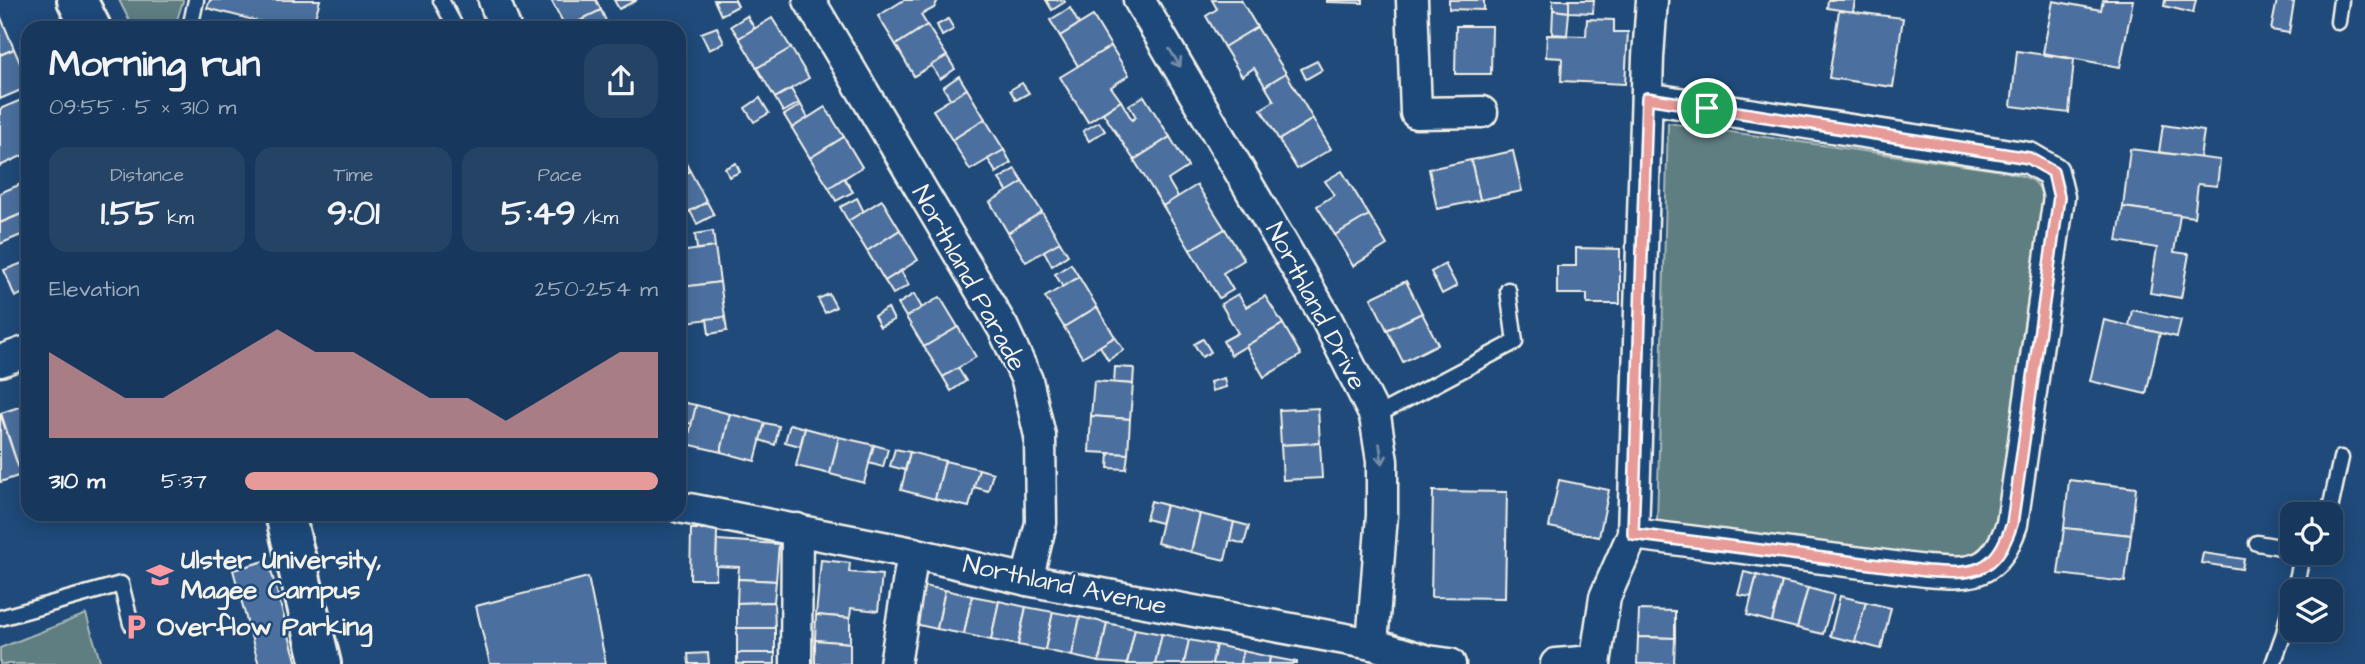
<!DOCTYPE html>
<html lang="en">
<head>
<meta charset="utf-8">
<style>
  body { margin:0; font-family:"Architects Daughter",sans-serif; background:#244365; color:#f1f3f6; height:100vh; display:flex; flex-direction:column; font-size:26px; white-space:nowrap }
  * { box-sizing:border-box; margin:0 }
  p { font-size:23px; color:#9eacbb }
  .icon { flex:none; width:38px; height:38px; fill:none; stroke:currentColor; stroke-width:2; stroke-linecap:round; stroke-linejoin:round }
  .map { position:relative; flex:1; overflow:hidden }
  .side { position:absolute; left:21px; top:21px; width:665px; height:500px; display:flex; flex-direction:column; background:#17385c; border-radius:21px; box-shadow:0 4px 18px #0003,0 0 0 2px #365272 }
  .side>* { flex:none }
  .buttons { position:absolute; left:2280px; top:502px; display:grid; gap:14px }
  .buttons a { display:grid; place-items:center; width:63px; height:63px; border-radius:14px; background:#17385c; box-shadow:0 4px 18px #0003,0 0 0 2px #365272; font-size:35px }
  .pin { position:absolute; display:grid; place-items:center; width:60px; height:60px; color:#fff; margin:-30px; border:4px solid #fff; border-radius:50%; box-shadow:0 2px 7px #0007 }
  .round { display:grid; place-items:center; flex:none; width:74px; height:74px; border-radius:21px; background:#244365 }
  .overview { display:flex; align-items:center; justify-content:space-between; height:119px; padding:0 28px }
  h1 { font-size:38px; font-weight:700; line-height:52px }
  .metrics { display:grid; grid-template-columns:repeat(3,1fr); gap:10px; height:119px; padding:7px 28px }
  .metrics div { display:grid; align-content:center; border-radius:18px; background:#244365; text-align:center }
  .metrics b { font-size:35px; font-weight:700 }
  .metrics small { font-size:19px; font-weight:400 }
  .metrics p { font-size:19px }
  .chart { height:196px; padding:14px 28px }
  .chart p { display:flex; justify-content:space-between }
  .chart svg { width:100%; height:126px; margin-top:7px; fill:#e69b98; opacity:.7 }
  ul { padding:0 28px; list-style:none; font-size:23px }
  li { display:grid; grid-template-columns:112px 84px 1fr; align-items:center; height:52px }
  li i { height:18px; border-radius:9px; background:#e69b98 }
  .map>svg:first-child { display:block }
  .green { fill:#5e7e82; stroke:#a9b8b5; stroke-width:2 }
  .building { fill:#4b709f; stroke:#f4f1e8; stroke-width:2 }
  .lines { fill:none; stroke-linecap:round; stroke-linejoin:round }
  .lane-casing { stroke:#f4f1e8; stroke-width:19 }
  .street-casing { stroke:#f4f1e8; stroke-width:35 }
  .secondary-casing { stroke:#f4f1e8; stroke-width:44 }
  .lane { stroke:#1f4a7a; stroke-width:14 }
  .street { stroke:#1f4a7a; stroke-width:30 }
  .secondary { stroke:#1f4a7a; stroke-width:38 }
  .oneway { stroke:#748da6 }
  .route-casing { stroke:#fff; stroke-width:14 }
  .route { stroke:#e69b98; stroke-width:9 }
  .labels { text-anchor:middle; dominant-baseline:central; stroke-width:5; stroke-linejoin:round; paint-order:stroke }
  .street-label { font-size:26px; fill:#f4f1e8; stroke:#1f4a7a }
  .poi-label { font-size:26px; font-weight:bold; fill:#f4f1e8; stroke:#1f4a7a; text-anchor:start }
</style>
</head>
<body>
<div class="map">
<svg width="2365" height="664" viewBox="0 0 2365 664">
  <rect width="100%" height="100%" fill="#1f4a7a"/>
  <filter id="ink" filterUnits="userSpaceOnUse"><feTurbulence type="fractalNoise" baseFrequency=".0143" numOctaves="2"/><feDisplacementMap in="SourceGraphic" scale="14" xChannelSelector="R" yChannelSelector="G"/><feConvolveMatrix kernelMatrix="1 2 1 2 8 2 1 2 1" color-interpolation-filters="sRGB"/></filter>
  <g filter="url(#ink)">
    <g class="green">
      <path d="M119 0H183V1L176 23 177 28H133Z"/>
      <path d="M1668 123 2003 171C2035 179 2042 180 2046 214L1996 532 1980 555 1944 559 1657 522Z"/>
      <path d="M86 614 101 664H0V648Z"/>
    </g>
    <g class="building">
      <path d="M210 0H320L312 28H284L207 8Z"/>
      <path d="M551 0H596L601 10 566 28Z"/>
      <path d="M614 0H637L619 9Z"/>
      <path d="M714 0H735L738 6 721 15Z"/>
      <path d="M904 0H938L934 8 921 15 927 25 896 45 878 16Z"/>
      <path d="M1046 0H1064L1065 2 1052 10Z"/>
      <path d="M1212 0H1241L1257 27 1224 47 1206 16 1217 9Z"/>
      <path d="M1327 0H1363V3L1327 2Z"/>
      <path d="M1449 0H1484V10L1449 9Z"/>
      <path d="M1553 0H1569V12L1553 10Z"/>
      <path d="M1569 0H1594L1593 13 1569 12Z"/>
      <path d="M1828 0H1855L1853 12 1827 8Z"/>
      <path d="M2103 0H2133L2120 67 2043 53 2053 1 2101 10Z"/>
      <path d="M2165 0H2196L2193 13 2164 6Z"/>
      <path d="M2277 0 2294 2 2289 33 2271 30Z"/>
      <path d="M1070 8 1079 24 1060 36 1050 20Z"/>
      <path d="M601 10 607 23 598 28H589L584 18Z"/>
      <path d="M1553 10 1569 12 1567 35 1552 34Z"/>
      <path d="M1839 10 1903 18 1893 87 1829 78Z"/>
      <path d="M0 15 14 49 0 55Z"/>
      <path d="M747 16 755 29 739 38 731 26Z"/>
      <path d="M1093 16 1111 46 1078 66 1060 36Z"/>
      <path d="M772 18 791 48 757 68 739 38Z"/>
      <path d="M948 19 954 29 942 36 937 25Z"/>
      <path d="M1587 19 1614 20V32H1628L1625 84 1561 81 1562 58 1546 57 1547 35 1586 36Z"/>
      <path d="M927 25 947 56 914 76 896 45Z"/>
      <path d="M1456 26H1492L1491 74H1455Z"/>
      <path d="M717 27 724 43 709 50 701 33Z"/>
      <path d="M1257 27 1286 73 1265 86 1254 68 1242 76 1224 47Z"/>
      <path d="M1111 46 1129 75 1111 87 1121 101 1088 122 1060 77Z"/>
      <path d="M791 48 809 78 775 98 757 68Z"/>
      <path d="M14 49 28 81V87L0 99V55Z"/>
      <path d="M2017 51 2074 59 2069 113 2011 106Z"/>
      <path d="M947 56 955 69 940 79 931 65Z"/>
      <path d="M1317 61 1322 70 1306 79 1301 69Z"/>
      <path d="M1286 73 1313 119 1279 140 1261 109 1274 101 1265 86Z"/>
      <path d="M959 76 967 89 951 100 943 87Z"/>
      <path d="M1022 83 1029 93 1016 100 1010 90Z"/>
      <path d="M791 89 799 103 783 112 775 98Z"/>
      <path d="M967 89 985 119 952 140 933 110Z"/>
      <path d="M1144 96 1170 137 1134 160 1103 113 1121 101 1132 120 1136 117 1129 105Z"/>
      <path d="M28 97V153L0 166V109Z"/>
      <path d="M760 98 769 113 754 122 745 108Z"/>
      <path d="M801 105 808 118 792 128 784 115Z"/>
      <path d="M825 107 844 137 810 158 792 128Z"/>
      <path d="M985 119 1004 150 970 170 952 140Z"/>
      <path d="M1313 119 1331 149 1297 169 1279 140Z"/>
      <path d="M1099 122 1105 131 1089 141 1083 131Z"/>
      <path d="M2163 125 2204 131 2200 158 2159 152Z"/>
      <path d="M844 137 862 167 829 188 810 158Z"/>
      <path d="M1170 137 1188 167 1168 180 1178 197 1163 206 1134 160Z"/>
      <path d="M2130 149 2220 160 2217 186 2198 184 2194 217 2123 207Z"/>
      <path d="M679 150 690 171 679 177Z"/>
      <path d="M1004 150 1011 163 996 173 988 159Z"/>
      <path d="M1513 151 1522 191 1480 200 1471 160Z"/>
      <path d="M1471 160 1480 200 1437 209 1429 169Z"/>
      <path d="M736 163 740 172 729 177 725 168Z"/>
      <path d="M1015 169 1023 182 1008 192 999 179Z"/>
      <path d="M690 171 707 202 679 217V177Z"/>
      <path d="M1342 171 1369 215 1335 235 1317 206 1334 195 1325 181Z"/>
      <path d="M844 178 853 192 836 201 829 188Z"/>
      <path d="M28 181V211L0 223V193Z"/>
      <path d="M1023 182 1042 212 1008 233 990 202Z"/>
      <path d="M1197 185 1225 229 1190 250 1163 206Z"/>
      <path d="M857 198 864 212 848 221 840 207Z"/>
      <path d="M882 200 900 230 867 251 848 221Z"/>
      <path d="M707 202 714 215 697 224 690 211Z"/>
      <path d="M2123 207 2180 215 2174 252 2189 254 2181 298 2150 293 2157 248 2117 241Z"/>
      <path d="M1042 212 1060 242 1026 262 1008 233Z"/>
      <path d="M24 213 28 223V232L0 244V223Z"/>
      <path d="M1369 215 1387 245 1353 266 1335 235Z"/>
      <path d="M1225 229 1244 260 1223 273 1233 290 1219 298 1190 250Z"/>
      <path d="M900 230 918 260 885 281 867 251Z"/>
      <path d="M713 231 715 247 697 249 695 234Z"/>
      <path d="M1060 242 1068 255 1052 266 1044 251Z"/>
      <path d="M715 247 720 282 682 287 679 252Z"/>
      <path d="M1576 248 1620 249V304H1587V294H1557V266H1576Z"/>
      <path d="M28 261V291L15 297 4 270Z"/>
      <path d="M1071 264 1079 277 1063 287 1055 274Z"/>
      <path d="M1445 264 1457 286 1442 294 1431 272Z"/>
      <path d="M901 271 909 285 893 294 885 281Z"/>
      <path d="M1079 277 1097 307 1064 327 1045 297Z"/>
      <path d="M1406 281 1422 313 1387 330 1371 298Z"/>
      <path d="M720 282 725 317 687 322 682 287Z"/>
      <path d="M829 294 836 307 825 313 818 299Z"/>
      <path d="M914 294 922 308 906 317 898 304Z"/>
      <path d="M1238 294 1246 307 1265 296 1283 324 1231 355 1223 341 1238 333 1221 304Z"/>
      <path d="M940 297 958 327 924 347 906 317Z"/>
      <path d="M1097 307 1115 337 1082 357 1064 327Z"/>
      <path d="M888 308 894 320 880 327 874 316Z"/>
      <path d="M2132 310 2181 320 2177 337 2129 326Z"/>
      <path d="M1422 313 1438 344 1403 362 1387 330Z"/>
      <path d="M725 317 727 331 709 334 707 319Z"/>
      <path d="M2104 320 2160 333 2146 394 2090 381Z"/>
      <path d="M1283 324 1301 355 1264 377 1246 346Z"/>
      <path d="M958 327 976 357 943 377 924 347Z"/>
      <path d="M1115 337 1124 350 1108 360 1100 346Z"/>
      <path d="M1203 339 1211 352 1202 357 1194 344Z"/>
      <path d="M1115 367 1134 368 1133 384 1114 383Z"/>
      <path d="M958 368 966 381 951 391 943 377Z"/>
      <path d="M1224 378 1226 387 1212 391 1210 382Z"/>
      <path d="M1094 381 1133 384 1130 419 1091 416Z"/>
      <path d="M681 402 696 405 692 424 679 420Z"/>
      <path d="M28 404V473L21 475 1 413Z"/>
      <path d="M696 405 730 414 721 452 687 444Z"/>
      <path d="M1318 408 1320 443 1281 445 1279 410Z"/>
      <path d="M0 413 21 475 0 482Z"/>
      <path d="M730 414 765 423 755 461 721 452Z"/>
      <path d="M1091 416 1130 419 1128 454 1089 452Z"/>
      <path d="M765 423 779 426 775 445 760 440Z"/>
      <path d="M790 424 805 428 800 446 785 442Z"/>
      <path d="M805 428 839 437 830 474 796 466Z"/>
      <path d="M839 437 874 445 864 483 830 474Z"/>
      <path d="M1320 443 1322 478 1283 480 1281 445Z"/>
      <path d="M874 445 888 449 883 467 869 463Z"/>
      <path d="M895 449 910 452 905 470 890 466Z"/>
      <path d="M910 452 945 461 935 499 901 490Z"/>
      <path d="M1109 453 1128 454 1126 469 1108 468Z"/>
      <path d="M945 461 979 469 969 507 935 499Z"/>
      <path d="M979 469 993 473 988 491 974 487Z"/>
      <path d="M1559 480 1609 490 1599 537 1549 527Z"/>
      <path d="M2069 480 2136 488 2131 535 2064 528Z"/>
      <path d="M1433 491 1507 492 1505 598 1431 597Z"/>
      <path d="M1151 501 1166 505 1161 523 1146 519Z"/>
      <path d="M1166 505 1200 514 1191 552 1157 543Z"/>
      <path d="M1200 514 1234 522 1225 560 1191 552Z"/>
      <path d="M1234 522 1249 526 1244 544 1230 540Z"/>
      <path d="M2064 528 2131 535 2125 582 2058 574Z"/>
      <path d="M691 529H717L716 579H690Z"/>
      <path d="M717 540 779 544 776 581 738 579 739 567 716 566Z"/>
      <path d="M2203 553 2244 559 2242 569 2201 563Z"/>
      <path d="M268 560 297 664H259L257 658 233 570Z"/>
      <path d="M821 560 850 563 849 572 882 575 878 611 851 608 850 618 816 615Z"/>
      <path d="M1744 572 1757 575 1751 597 1738 595Z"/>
      <path d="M1757 575 1782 582 1772 622 1747 615Z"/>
      <path d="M588 577 606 664H490L476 606Z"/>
      <path d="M738 579 776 581 774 602 737 603Z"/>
      <path d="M1782 582 1808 588 1797 628 1772 622Z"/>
      <path d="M918 585 945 590 937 629 910 623Z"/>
      <path d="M1808 588 1834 595 1823 634 1797 628Z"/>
      <path d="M945 590 972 596 964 634 937 629Z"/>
      <path d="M972 596 999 601 991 640 964 634Z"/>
      <path d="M1840 596 1866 602 1855 642 1830 636Z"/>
      <path d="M999 601 1026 607 1018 645 991 640Z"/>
      <path d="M774 602 775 628H737V603Z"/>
      <path d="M1866 602 1891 608 1881 649 1855 642Z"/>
      <path d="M1026 607 1053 612 1045 650 1018 645Z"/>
      <path d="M1639 610 1675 611V638L1638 637Z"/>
      <path d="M1053 612 1080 617 1072 656 1045 650Z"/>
      <path d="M816 615 850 618V643L815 640Z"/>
      <path d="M1080 617 1107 623 1099 662 1072 656Z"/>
      <path d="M1107 623 1135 629 1127 664 1099 662Z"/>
      <rect x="737" y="628" width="38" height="25"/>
      <path d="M1135 629 1162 634 1155 664H1127Z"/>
      <path d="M1162 634 1189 640 1184 664H1155Z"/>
      <path d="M1638 637 1675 638 1674 664H1637Z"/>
      <path d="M815 640 850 643V664H815Z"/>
      <path d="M1189 640 1216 645 1212 664H1184Z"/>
      <path d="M1216 645 1243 651 1240 664H1212Z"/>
      <path d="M1243 651 1270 657 1269 664H1240Z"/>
      <path d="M708 653 709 664H689L688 654Z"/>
      <rect x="737" y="653" width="38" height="11"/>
      <path d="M1270 657 1297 662V664H1269Z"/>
    </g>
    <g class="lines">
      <g class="lane-casing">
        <g id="lane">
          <path d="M441 0 456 28"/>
          <path d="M2338 22 2341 0"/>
          <path d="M190 28 196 0"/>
          <path d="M1375 416 1515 342 1508 290"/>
          <path d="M2329 514 2341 458"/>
          <path d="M2257 543 2292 549"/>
          <path d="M2294 592 2303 553"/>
          <path d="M0 618 121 584 131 624"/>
          <path d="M2273 664 2284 633 2292 598"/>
        </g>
      </g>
      <g class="street-casing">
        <g id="street">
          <path d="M494 0 505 28"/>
          <path d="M809 0 1003 328 1027 380 1040 436 1041 523 1027 580"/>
          <path d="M1139 0 1326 318 1375 416 1382 461V515L1372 644"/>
          <path d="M1412 0 1416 113 1482 112"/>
          <path d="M0 361 28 351"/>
          <path d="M679 507 913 553 1027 580 1372 644 1428 661 1450 664"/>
          <path d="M1633 534 1926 571C1974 575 1995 574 2012 524L2059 197 2053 172 2029 158 1647 98"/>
          <path d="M796 664 797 529"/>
          <path d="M895 664 913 553"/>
          <path d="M1556 664 1595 661"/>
          <path d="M1595 664 1605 597 1633 534 1648 57 1652 0"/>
        </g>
      </g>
      <g class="secondary-casing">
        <g id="secondary">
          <path d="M77 0 91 28"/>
          <path d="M285 514 321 664"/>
        </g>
      </g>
      <use href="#lane" class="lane"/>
      <use href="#street" class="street"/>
      <use href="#secondary" class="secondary"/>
    </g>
    <defs><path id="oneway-shaft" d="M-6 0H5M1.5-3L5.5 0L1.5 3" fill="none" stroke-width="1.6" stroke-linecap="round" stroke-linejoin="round" transform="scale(1.75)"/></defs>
    <g class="oneway">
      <use href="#oneway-shaft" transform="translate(1175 58) rotate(58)"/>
      <use href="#oneway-shaft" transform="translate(1381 454) rotate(82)"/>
    </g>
  </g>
  <g class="lines" filter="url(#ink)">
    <g class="route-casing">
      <path id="route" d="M1647 98 2029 158 2053 172 2059 197 2012 524C1995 574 1974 575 1926 571L1633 534Z"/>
    </g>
    <use href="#route" class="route"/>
  </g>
  <defs>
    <g id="university-bare" transform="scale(2.1)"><path d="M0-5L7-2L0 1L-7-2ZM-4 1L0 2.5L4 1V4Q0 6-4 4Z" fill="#ff9aa2" stroke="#1f4a7a" stroke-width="2.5" paint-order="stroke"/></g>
    <g id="parking-bare" transform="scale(2.1)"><path d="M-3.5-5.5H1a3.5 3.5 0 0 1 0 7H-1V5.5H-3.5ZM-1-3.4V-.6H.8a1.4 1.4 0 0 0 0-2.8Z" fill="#ff9aa2" stroke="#1f4a7a" stroke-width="2.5" paint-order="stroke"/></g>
  </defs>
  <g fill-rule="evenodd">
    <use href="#university-bare" x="160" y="575"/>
    <use href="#parking-bare" x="136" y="627"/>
  </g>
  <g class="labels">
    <g class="street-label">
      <text transform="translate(969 278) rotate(61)">Northland Parade</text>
      <text transform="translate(1316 306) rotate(62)">Northland Drive</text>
      <text transform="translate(1065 585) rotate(12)">Northland Avenue</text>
    </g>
    <g class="poi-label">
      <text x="181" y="560">Ulster University,<tspan x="181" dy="30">Magee Campus</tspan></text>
      <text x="157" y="627">Overflow Parking</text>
    </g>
  </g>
</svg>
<div class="buttons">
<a><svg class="icon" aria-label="locate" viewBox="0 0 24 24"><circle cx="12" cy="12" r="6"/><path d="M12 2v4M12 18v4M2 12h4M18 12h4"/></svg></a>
<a><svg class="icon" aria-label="layers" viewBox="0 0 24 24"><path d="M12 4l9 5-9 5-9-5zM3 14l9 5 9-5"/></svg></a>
</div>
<div class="pin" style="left:1707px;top:108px;background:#1e9e55"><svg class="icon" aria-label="arrive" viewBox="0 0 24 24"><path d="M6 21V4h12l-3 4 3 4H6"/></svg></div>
<section class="side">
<div class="overview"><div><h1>Morning run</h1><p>09:55 · 5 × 310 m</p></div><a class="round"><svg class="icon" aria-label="share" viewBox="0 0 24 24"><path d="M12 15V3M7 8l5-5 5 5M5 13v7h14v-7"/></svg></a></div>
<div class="metrics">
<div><p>Distance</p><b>1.55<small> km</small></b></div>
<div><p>Time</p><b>9:01</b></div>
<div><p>Pace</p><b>5:49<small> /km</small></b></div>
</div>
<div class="chart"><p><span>Elevation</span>250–254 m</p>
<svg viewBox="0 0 160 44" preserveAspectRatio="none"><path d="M0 44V14L10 22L20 30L30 30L40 22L50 14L60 6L70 14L80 14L90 22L100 30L110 30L120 38L130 30L140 22L150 14L160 14V44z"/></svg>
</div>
<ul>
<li><b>310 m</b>5:37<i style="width:100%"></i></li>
</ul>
</section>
</div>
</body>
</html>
